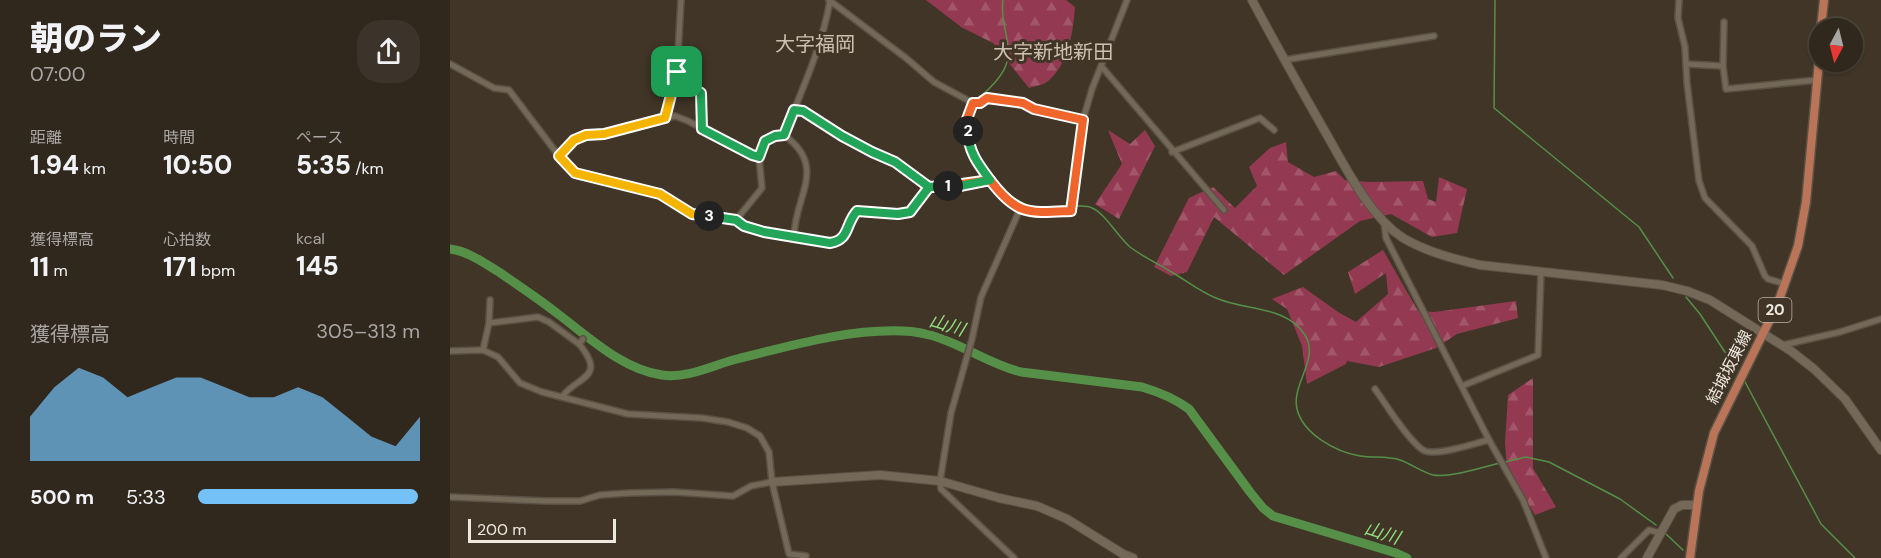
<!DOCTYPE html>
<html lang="ja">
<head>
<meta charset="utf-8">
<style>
  body { margin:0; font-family:"DM Sans","Noto Sans JP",sans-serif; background:#3c342a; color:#f1f3f6; height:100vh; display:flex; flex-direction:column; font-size:22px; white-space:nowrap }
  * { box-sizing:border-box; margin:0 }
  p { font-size:20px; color:#a8a6a4 }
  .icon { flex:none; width:33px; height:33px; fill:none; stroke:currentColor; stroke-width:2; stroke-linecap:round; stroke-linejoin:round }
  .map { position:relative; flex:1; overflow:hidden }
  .side { display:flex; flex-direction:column; background:#30281d; width:450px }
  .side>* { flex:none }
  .needle { width:39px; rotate:187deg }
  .tools { position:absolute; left:1359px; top:18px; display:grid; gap:12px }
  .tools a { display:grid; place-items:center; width:54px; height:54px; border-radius:50%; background:#30281d; box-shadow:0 2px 4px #0004,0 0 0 2px #4b443b; font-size:30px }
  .scale { position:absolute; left:18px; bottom:15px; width:148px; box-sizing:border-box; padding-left:6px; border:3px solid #efe8df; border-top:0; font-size:16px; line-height:21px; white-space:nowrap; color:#efe8df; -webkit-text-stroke:4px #403527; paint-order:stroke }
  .pin { position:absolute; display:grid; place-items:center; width:51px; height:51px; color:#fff; margin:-26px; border-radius:12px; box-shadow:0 3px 9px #0006 }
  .km { position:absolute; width:30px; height:30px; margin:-15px; border-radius:50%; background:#222; color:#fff; font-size:16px; line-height:30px; text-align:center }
  .round { display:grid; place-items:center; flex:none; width:63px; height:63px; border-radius:24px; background:#3c342a }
  .overview { display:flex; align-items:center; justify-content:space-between; height:102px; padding:0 30px }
  h1 { font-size:33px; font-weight:800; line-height:45px }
  .figures { display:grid; grid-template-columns:repeat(3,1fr); gap:9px; height:102px; padding:6px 30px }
  .figures div { display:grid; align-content:center }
  .figures b { font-size:26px; font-weight:800 }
  .figures small { font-size:16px; font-weight:400 }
  .figures p { font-size:16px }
  .chart { height:168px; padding:12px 30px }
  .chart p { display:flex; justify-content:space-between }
  .chart svg { width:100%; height:108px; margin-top:6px; fill:#73c1f6; opacity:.7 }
  ul { padding:0 30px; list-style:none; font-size:20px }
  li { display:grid; grid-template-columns:96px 72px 1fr; align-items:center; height:45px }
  li i { height:15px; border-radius:8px; background:#73c1f6 }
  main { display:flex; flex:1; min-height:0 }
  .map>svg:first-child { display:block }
  .forest { fill:url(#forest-firs) }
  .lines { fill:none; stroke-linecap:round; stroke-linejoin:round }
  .stream { stroke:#569048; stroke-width:1.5 }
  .river { stroke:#569048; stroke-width:9 }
  .street-casing { stroke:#5a5145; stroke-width:8 }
  .secondary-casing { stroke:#5a5145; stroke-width:10 }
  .primary-casing { stroke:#5a5145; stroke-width:11 }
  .street { stroke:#746859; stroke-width:5 }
  .secondary { stroke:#746859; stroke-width:8 }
  .primary { stroke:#ba7559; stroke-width:8 }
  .split-1-casing { stroke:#fff; stroke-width:12 }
  .split-2-casing { stroke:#fff; stroke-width:12 }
  .split-3-casing { stroke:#fff; stroke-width:12 }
  .split-4-casing { stroke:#fff; stroke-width:12 }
  .split-1 { stroke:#22a559; stroke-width:8 }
  .split-2 { stroke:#f0652b; stroke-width:8 }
  .split-3 { stroke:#22a559; stroke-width:8 }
  .split-4 { stroke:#f5b400; stroke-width:8 }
  .labels { text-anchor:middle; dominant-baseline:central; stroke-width:6; stroke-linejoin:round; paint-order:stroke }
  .shield { fill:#403527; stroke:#bab2a8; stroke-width:1.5 }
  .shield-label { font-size:15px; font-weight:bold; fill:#efe8df }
  .street-label { font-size:16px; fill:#efe8df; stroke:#403527 }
  .water-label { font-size:18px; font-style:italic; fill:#90de7d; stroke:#403527 }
  .quarter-label { font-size:20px; fill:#cec0af; stroke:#403527 }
</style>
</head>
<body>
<main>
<section class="side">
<div class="overview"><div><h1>朝のラン</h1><p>07:00</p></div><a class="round"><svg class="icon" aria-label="share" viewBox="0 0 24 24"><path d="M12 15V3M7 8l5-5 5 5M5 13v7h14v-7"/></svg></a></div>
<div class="figures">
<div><p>距離</p><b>1.94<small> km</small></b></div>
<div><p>時間</p><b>10:50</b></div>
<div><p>ペース</p><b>5:35<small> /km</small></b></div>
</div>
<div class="figures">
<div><p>獲得標高</p><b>11<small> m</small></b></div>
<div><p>心拍数</p><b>171<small> bpm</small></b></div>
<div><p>kcal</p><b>145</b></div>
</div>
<div class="chart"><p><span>獲得標高</span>305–313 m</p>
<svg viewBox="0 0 160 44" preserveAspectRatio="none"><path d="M0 44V26L10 14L20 6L30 10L40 18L50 14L60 10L70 10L80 14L90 18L100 18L110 14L120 18L130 26L140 34L150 38L160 26V44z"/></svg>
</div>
<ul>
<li><b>500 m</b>5:33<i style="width:99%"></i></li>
</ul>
</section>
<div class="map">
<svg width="1431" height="558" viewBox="0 0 1431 558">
  <defs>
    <pattern id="forest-firs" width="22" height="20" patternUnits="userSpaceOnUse" patternTransform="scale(1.5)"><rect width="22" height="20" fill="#933a52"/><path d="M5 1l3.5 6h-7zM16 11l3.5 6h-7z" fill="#a2566a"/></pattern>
  </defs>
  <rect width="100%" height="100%" fill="#403527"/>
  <g class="forest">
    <path d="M476 0H616L625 7C623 32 619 64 597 82 593 85 585 86 579 88L543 43 511 27Z"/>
    <path d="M658 130 680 144 695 130 705 146 669 219 645 204 672 164Z"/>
    <path d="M836 142 838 162 864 177 886 171 895 180 919 182 973 181 978 199 986 202 989 177 1017 189 1007 233 982 237 941 214 910 221 834 275 764 217 737 272 721 276 704 267 739 198 763 187 785 208 807 186 799 167 820 148Z"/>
    <path d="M933 250 968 311 984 312 1066 301 1068 318 1007 334 986 348 929 367 897 361 896 364 857 384 852 346 837 309 822 299 853 287 888 312 906 322 938 294 936 273 905 294 898 272Z"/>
    <path d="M1083 378V468L1106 507 1085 515 1057 468 1055 443 1058 395Z"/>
  </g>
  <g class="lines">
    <g class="stream">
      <path d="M1045 0 1044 108 1189 227 1223 278"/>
      <path d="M526 102C536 91 551 79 556 65 564 47 549 22 553 0"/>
      <path d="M521 141C531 165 558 204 586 207 597 208 609 207 620 206"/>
      <path d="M624 206C630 206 638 205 642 208 655 213 668 237 680 247 693 257 709 264 723 273 737 281 751 292 766 298 795 311 836 305 855 335 870 359 841 384 847 409 853 434 886 452 910 456 923 458 938 456 950 460 961 464 972 472 983 475 1002 478 1032 467 1050 463"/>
      <path d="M1236 297 1250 314 1286 369"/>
      <path d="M1294 380 1371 524 1405 558"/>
      <path d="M1055 462 1076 457 1099 462 1170 499 1206 525"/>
      <path d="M1216 534 1233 550"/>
    </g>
    <path class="river" d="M0 249C18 251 34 263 49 272 69 286 89 299 108 314 140 338 172 369 212 375 237 379 263 365 287 359 340 346 397 329 452 331 499 332 528 361 571 372L692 387C709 392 724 398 739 409L800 492 813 508 823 516 946 553 957 558"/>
    <g class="street-casing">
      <g id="street">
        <path d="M379 0 456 58 484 82 523 103H529L537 98 573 103 584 109 633 120"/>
        <path d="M1229 0 1228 18 1235 47 1237 83 1249 181 1255 198 1302 246 1315 276 1318 279 1336 284"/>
        <path d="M1274 22 1273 66 1276 89 1367 80"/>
        <path d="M834 60 984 36"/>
        <path d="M0 64 44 88 59 90 115 164 125 173 210 194 241 214 286 220 294 226 314 232 344 236"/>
        <path d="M1236 64 1273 66"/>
        <path d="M652 67 774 210"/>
        <path d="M227 72 232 81 251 93 252 129"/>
        <path d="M523 103C518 116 516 126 518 140 520 159 552 203 570 209 587 214 604 212 621 211L633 120 642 89 677 0"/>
        <path d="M344 110 353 111 392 136 445 162 479 187 510 186 540 180"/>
        <path d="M215 118 225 116 238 121 302 155 309 157 315 141 325 136 334 135C378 167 345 195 344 236 357 239 385 249 394 236 400 227 398 220 407 211L448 214 460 212 479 187"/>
        <path d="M334 135C351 92 372 47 380 1"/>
        <path d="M722 152 810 118 824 130"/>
        <path d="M109 156 124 140 136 135 154 134 215 118 227 72 231 0"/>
        <path d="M286 220 312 188 309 157"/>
        <path d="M934 222 936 238 1039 440 1073 500 1096 558"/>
        <path d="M39 323 88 317 99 322 129 344"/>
        <path d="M1333 345 1390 332 1431 319"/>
        <path d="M33 350 39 323 40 300"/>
        <path d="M0 351 33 350 48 357 70 383 92 392 178 414 252 418 278 422 297 428 310 436 319 452 322 482 339 554 356 556"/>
        <path d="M1012 386 1088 355 1091 272"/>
        <path d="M925 389C935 403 961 445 975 451 988 456 1025 443 1039 440"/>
        <path d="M112 397C126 376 158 379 129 344L133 339"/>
        <path d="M0 497 97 501H130L150 495 179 493 224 492 283 496 301 486 322 482"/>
        <path d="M564 558 491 489 490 481 501 413 522 339 531 297 570 209"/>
        <path d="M1171 558 1199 530 1210 533"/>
      </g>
    </g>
    <g class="secondary-casing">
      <g id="secondary">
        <path d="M802 0C825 43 849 86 873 128 894 164 918 215 953 238 977 252 1004 259 1030 265L1212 285 1237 291 1260 300 1341 351 1364 369 1395 399 1431 450"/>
        <path d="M322 482 430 475 490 481 549 498 587 506 617 519 673 554 683 558"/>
        <path d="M1197 558 1224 509 1232 505H1246"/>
      </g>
    </g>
    <g class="primary-casing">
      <g id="primary">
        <path d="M1371 28 1374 0"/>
        <path d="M1240 558 1249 491 1264 433 1328 303 1348 246 1356 202 1370 50"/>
      </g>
    </g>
    <use href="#street" class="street"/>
    <use href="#secondary" class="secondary"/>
    <use href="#primary" class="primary"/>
  </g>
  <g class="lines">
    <g class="split-1-casing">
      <path id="split-1" d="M227 72 232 81 251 93 252 129 302 155 309 157 315 141 325 136 334 135 344 110 353 111 392 136 422 152 445 162 479 187 498 186"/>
    </g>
    <g class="split-2-casing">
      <path id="split-2" d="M498 186 540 180C567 216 579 213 621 211L633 120 584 109 573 103 537 98 530 103H523L517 119 518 131"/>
    </g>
    <g class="split-3-casing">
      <path id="split-3" d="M259 216 286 220 294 226 314 232 380 243C400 240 395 224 407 211L448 214 460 212 479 187 510 186 540 180C528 164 518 151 518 131"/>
    </g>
    <g class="split-4-casing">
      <path id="split-4" d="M227 72 215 118 154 134 136 135 124 140 109 156 125 173 210 194 242 214 259 216"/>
    </g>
    <use href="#split-1" class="split-1"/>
    <use href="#split-2" class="split-2"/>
    <use href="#split-3" class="split-3"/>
    <use href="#split-4" class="split-4"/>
  </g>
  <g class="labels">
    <rect class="shield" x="1308.5" y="298" width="33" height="24" rx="4.5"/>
    <g class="shield-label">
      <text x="1325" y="310">20</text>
    </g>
    <g class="street-label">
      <text transform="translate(1279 367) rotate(-63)">結城坂東線</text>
    </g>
    <g class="water-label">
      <text transform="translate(497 325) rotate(17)">山川</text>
      <text transform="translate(932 533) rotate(18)">山川</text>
    </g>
    <g class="quarter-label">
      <text x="365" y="44">大字福岡</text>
      <text x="603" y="52">大字新地新田</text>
    </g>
  </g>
</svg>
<div class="tools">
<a><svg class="needle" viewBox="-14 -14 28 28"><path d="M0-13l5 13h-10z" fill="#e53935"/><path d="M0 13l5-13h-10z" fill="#a8a6a4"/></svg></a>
</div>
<div class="scale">200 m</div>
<div class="pin" style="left:227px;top:72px;background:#1e9e55"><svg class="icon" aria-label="arrive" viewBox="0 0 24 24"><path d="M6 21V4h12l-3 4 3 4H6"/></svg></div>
<b class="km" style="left:498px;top:186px">1</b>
<b class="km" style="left:518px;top:131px">2</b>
<b class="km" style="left:259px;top:216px">3</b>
</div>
</main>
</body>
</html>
